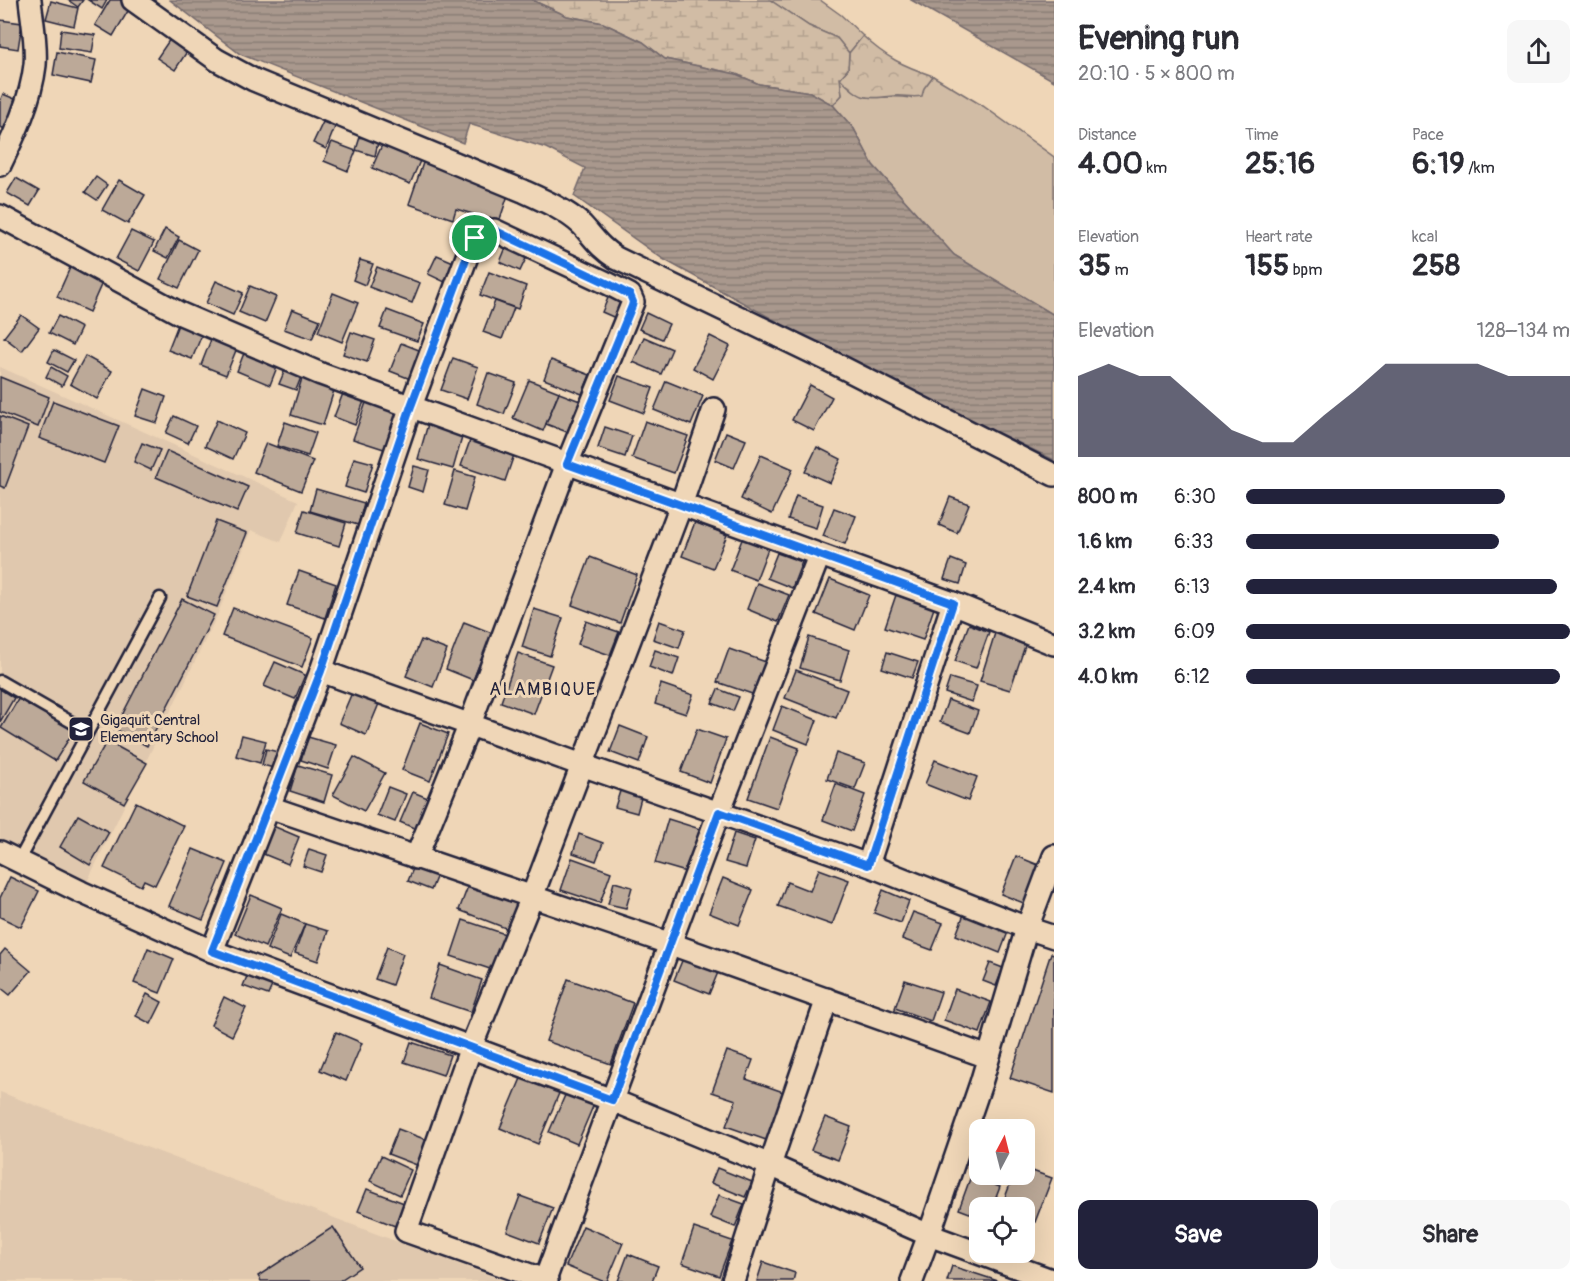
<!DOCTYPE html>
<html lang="en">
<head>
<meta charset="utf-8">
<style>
  body { margin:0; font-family:Pangolin,sans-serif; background:#f7f7f7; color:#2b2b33; height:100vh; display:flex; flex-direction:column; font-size:22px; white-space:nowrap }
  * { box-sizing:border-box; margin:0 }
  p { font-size:20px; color:#7c7c81 }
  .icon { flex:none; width:33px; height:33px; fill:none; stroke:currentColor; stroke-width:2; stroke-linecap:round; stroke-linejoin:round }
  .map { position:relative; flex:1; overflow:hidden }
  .side { display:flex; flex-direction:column; background:#fff; width:540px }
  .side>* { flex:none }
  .needle { width:39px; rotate:7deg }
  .buttons { position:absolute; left:969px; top:1119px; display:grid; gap:12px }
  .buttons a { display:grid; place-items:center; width:66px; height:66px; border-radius:12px; background:#fff; box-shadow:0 6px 24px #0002; font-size:30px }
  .pin { position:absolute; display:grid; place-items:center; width:51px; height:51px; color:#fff; margin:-26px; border:3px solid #fff; border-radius:50%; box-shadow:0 2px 6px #0007 }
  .round { display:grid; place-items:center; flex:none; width:63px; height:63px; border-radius:12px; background:#f7f7f7 }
  .headline { display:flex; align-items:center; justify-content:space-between; height:102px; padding:0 24px }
  h1 { font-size:33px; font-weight:700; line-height:45px }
  .figures { display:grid; grid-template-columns:repeat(3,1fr); gap:9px; height:102px; padding:6px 24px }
  .figures div { display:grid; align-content:center }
  .figures b { font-size:30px; font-weight:700 }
  .figures small { font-size:16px; font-weight:400 }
  .figures p { font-size:16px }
  .chart { height:168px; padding:12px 24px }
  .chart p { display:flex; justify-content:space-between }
  .chart svg { width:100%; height:108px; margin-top:6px; fill:#22223b; opacity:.7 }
  .action { display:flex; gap:12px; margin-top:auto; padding:12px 24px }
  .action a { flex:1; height:69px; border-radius:12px; background:#22223b; color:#fff; font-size:24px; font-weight:700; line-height:69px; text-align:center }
  .action a+a { background:#f7f7f7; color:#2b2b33 }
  ul { padding:0 24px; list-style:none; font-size:20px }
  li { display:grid; grid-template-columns:96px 72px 1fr; align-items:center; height:45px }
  li i { height:15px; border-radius:8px; background:#22223b }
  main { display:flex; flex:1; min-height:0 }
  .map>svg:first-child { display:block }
  .built { fill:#e0c8ae }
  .grass { fill:#d1bca5; stroke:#7a6f70; stroke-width:1.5 }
  .forest { fill:url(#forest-crowns); stroke:#7a6f70; stroke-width:1.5 }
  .wetland { fill:url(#wetland-marsh); stroke:#7a6f70; stroke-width:1.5 }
  .water { fill:url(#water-rules); stroke:#73696c; stroke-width:1.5 }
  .building { fill:#bca998; stroke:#22223b; stroke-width:1.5 }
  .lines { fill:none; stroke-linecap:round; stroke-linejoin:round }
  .lane-casing { stroke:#22223b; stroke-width:15 }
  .street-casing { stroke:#22223b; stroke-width:26 }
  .lane { stroke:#efd6b7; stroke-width:10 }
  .street { stroke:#efd6b7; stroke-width:21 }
  .route-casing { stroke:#fff; stroke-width:12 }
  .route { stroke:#1a73e8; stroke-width:8 }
  .labels { text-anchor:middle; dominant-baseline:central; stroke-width:6; stroke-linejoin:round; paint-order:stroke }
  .poi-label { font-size:15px; fill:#22223b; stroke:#efd6b7; text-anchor:start }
  .quarter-label { font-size:18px; letter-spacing:1.5px; fill:#22223b; stroke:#efd6b7 }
</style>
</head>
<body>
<main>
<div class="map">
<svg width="1054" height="1281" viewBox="0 0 1054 1281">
  <defs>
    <pattern id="forest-crowns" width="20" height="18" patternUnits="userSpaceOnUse" patternTransform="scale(1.5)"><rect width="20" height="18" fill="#d1bca5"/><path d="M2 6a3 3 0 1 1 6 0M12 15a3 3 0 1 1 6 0" fill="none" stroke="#b3a18f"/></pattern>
    <pattern id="wetland-marsh" width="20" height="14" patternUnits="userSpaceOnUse" patternTransform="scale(1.5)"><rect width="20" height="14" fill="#d1bca5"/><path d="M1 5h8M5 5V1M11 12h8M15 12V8" fill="none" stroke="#b3a18f"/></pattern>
    <pattern id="water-rules" width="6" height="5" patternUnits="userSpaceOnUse" patternTransform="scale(1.5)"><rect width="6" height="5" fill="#a9988d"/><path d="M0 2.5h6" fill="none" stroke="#897c74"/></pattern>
  </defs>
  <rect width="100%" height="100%" fill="#efd6b7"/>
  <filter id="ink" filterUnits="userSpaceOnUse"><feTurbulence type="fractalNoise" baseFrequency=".0167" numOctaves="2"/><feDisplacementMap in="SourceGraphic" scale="12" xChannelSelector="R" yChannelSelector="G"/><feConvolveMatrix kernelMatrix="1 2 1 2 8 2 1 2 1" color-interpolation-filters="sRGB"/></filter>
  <g filter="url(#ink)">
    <g class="built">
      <path d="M0 367 298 501 281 542 251 530 217 616 86 884 0 843Z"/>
      <path d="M0 1092 382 1236 504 1281H0Z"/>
    </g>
    <g class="grass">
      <path d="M770 0H820L841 15 863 36 849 53 837 38 809 26Z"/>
      <path d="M933 76 983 106 1054 157V315L954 255 873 165 854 129 833 105 842 95 840 78C870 110 874 92 911 98L924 88Z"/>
    </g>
    <path class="forest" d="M863 36C886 58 904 66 933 76L924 88 922 96C912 98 903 95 894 96 864 99 861 100 840 78L848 69 849 53Z"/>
    <path class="wetland" d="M532 0H770L809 26 837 38 849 53 848 69 840 78 842 95 833 105 810 92 759 84 736 74 665 59 643 42 603 23 567 16Z"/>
    <g class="water">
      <path d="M170 0H532L567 16 603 23 643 42 665 59 736 74 759 84 810 92 833 105 854 129 873 165 954 255 1054 315V460L840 356 663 259 574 196 585 168 546 148 469 124 463 143 240 54Z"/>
      <path d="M911 0H1054V81Z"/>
    </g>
    <g class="building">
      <path d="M68 0H83L78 7Z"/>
      <path d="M88 0H107L102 9Z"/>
      <path d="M110 0H121L131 6 113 36 95 25Z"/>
      <path d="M51 1 78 8 74 26 46 19Z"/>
      <path d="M0 20 22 23 18 49 0 46Z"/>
      <path d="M61 30 95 35 92 53 59 48Z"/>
      <path d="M172 36 190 47 175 70 157 58Z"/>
      <path d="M57 52 96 60 91 83 53 75Z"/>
      <path d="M3 94 22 102 10 131 0 127V101Z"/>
      <path d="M323 122 335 127 326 149 313 143Z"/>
      <path d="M360 137 378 142 375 156 356 150Z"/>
      <path d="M385 138 423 154 410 184 372 168Z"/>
      <path d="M332 142 356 151 348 171 324 161Z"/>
      <path d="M424 160 510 189 499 222 456 209 453 219 409 204Z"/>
      <path d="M96 177 107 185 97 200 85 192Z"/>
      <path d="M16 178 39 191 30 206 7 193Z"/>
      <path d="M119 180 145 195 128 224 102 210Z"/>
      <path d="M165 229 179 237 168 258 154 251Z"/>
      <path d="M131 231 154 242 139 271 116 259Z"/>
      <path d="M179 240 198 250 179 288 160 279Z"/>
      <path d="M509 240 530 250 520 271 500 262Z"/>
      <path d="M437 255 458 264 449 284 428 274Z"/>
      <path d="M360 260 373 264 365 285 353 280Z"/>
      <path d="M73 261 105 276 89 312 57 297Z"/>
      <path d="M377 267 420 283 412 303 369 287Z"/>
      <path d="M489 272 526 286 518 309 480 295Z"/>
      <path d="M216 281 243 293 233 315 206 303Z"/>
      <path d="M250 286 276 297 265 323 239 312Z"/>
      <path d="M611 291 629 298 620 320 602 312Z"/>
      <path d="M333 293 358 303 342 342 318 332Z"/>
      <path d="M495 301 514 308 502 339 483 332Z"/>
      <path d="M292 309 320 320 312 339 284 329Z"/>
      <path d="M387 310 424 324 417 341 380 328Z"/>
      <path d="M646 313 669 324 662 339 639 329Z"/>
      <path d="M21 315 39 328 22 351 4 337Z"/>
      <path d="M58 316 81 328 73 345 49 333Z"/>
      <path d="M179 322 203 332 192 359 168 350Z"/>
      <path d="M214 332 239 343 226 375 201 365Z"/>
      <path d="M351 332 375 340 367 362 343 354Z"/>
      <path d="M710 336 730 346 713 379 693 368Z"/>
      <path d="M644 337 672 349 661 374 633 362Z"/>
      <path d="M401 343 424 352 413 380 390 371Z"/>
      <path d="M246 348 279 362 270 385 237 371Z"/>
      <path d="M54 350 74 360 67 372 48 362Z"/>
      <path d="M85 356 112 371 97 399 70 384Z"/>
      <path d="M453 358 478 367 467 399 441 390Z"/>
      <path d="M551 360 590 375 582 394 544 379Z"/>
      <path d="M287 365 303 372 296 390 279 384Z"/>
      <path d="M51 367 67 376 62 386 46 377Z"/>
      <path d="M488 373 516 383 504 414 477 404Z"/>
      <path d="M303 375 336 384 323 425 291 415Z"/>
      <path d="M619 376 653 388 644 413 610 400Z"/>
      <path d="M0 377 49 397 38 427 0 412Z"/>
      <path d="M529 380 559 392 543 431 513 418Z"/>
      <path d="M666 381 703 396 691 425 654 410Z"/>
      <path d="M810 385 832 397 814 431 792 420Z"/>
      <path d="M345 388 366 396 355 425 334 417Z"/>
      <path d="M145 389 166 397 157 423 135 416Z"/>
      <path d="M559 393 580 401 567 432 546 424Z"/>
      <path d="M368 397 401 409 387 450 353 439Z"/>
      <path d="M53 401 119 426 104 463 39 438Z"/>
      <path d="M0 416 28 427 5 488 0 486Z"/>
      <path d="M174 416 196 426 188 443 166 433Z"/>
      <path d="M217 420 245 433 233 459 205 446Z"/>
      <path d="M645 421 688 436 674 473 632 458Z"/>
      <path d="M285 422 316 433 308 456 277 446Z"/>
      <path d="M428 424 463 434 453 469 418 459Z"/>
      <path d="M605 427 632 436 625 457 598 448Z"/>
      <path d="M726 432 746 440 734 468 715 460Z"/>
      <path d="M472 435 516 449 505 481 461 466Z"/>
      <path d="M142 443 160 450 151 470 134 462Z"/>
      <path d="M266 443 313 461 301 491 254 472Z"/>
      <path d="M817 447 841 459 830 483 805 472Z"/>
      <path d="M167 451 248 487 237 512 156 477Z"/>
      <path d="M761 455 793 469 772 514 741 499Z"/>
      <path d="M354 458 373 463 364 493 345 487Z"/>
      <path d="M414 466 429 470 423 492 408 487Z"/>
      <path d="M455 471 475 477 465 511 445 505Z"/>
      <path d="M316 489 364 503 358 525 310 511Z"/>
      <path d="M796 496 823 505 816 528 788 519Z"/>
      <path d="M950 497 969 504 957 533 939 525Z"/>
      <path d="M834 508 856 516 845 544 823 536Z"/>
      <path d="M304 510 346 523 339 546 297 533Z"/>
      <path d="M216 521 247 533 217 607 187 596Z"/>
      <path d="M695 522 727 535 713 568 682 556Z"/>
      <path d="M743 537 769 546 756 580 730 570Z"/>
      <path d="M777 553 802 562 792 588 767 578Z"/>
      <path d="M590 557 637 575 620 623 572 605Z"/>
      <path d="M951 559 966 565 960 584 944 579Z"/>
      <path d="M299 571 336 584 325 618 287 605Z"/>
      <path d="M830 579 869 595 855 630 816 614Z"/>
      <path d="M757 583 789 595 778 622 747 609Z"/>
      <path d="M896 595 934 608 923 640 885 627Z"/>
      <path d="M182 599 214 615 147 746 115 729Z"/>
      <path d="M233 608 313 638 302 667 222 636Z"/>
      <path d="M534 609 563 618 550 656 522 647Z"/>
      <path d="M586 621 619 632 610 655 578 644Z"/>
      <path d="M659 621 685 630 679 648 653 639Z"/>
      <path d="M464 622 492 633 473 680 446 669Z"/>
      <path d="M969 624 989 632 976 668 955 661Z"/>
      <path d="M995 633 1026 643 1010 690 980 681Z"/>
      <path d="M809 637 849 650 840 680 800 668Z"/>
      <path d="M421 640 447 650 433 687 406 676Z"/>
      <path d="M729 649 766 662 755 695 717 682Z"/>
      <path d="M655 650 679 658 673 676 649 667Z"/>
      <path d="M887 652 918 662 912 678 882 668Z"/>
      <path d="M518 653 552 665 534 714 501 702Z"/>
      <path d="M275 662 305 675 295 699 264 686Z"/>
      <path d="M796 670 847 690 836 718 785 698Z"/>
      <path d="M950 678 977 686 972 702 945 693Z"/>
      <path d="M661 684 693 695 686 714 655 704Z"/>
      <path d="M354 688 381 699 366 735 339 723Z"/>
      <path d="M0 689 14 698 0 722Z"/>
      <path d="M718 689 739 697 733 711 712 703Z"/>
      <path d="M20 696 75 729 55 761 1 728Z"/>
      <path d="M948 700 978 711 970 733 940 722Z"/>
      <path d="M782 706 817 720 808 744 773 730Z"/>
      <path d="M420 723 448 734 430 781 402 770Z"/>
      <path d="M620 726 648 737 639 763 610 752Z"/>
      <path d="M697 729 726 739 710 783 681 772Z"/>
      <path d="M242 735 266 741 260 763 236 756Z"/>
      <path d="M308 737 336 745 328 769 301 760Z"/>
      <path d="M770 737 799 748 777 808 748 798Z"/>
      <path d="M107 741 147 763 124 803 84 781Z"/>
      <path d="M266 749 282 753 278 769 262 765Z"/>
      <path d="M836 753 865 763 855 789 827 779Z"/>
      <path d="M354 757 385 773 364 811 333 795Z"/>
      <path d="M935 760 977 777 968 801 925 784Z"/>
      <path d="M298 765 332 775 324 802 290 791Z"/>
      <path d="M836 784 865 795 852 831 823 820Z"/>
      <path d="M388 787 406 794 395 822 377 815Z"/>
      <path d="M621 788 642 794 637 813 615 807Z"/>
      <path d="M413 792 435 801 423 832 400 822Z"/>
      <path d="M136 802 184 826 155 885 144 880 141 886 104 868Z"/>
      <path d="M78 815 109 832 90 865 60 847Z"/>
      <path d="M668 819 700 829 686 872 655 863Z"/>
      <path d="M273 826 299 837 288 864 261 853Z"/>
      <path d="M734 833 755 840 746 868 725 862Z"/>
      <path d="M579 834 603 843 596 861 573 853Z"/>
      <path d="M193 849 227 863 203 920 169 906Z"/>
      <path d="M309 849 327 855 321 872 303 866Z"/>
      <path d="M1016 856 1041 866 1026 904 1001 894Z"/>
      <path d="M572 858 611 872 600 903 561 890Z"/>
      <path d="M416 861 439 870 431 890 408 881Z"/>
      <path d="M819 869 849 880 832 925 778 906 787 882 810 891Z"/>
      <path d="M10 877 39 891 21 927 0 917V898Z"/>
      <path d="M723 878 753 890 739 925 709 913Z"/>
      <path d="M470 881 519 900 508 929 459 910Z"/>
      <path d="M614 882 632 887 626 908 608 904Z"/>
      <path d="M883 890 909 901 901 923 874 913Z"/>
      <path d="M251 895 282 908 265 947 235 934Z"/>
      <path d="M913 912 943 923 932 950 902 939Z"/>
      <path d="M281 914 305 924 290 958 267 949Z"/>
      <path d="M964 914 1008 932 1000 953 956 935Z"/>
      <path d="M463 920 505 934 493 970 451 956Z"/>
      <path d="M305 924 328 931 318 961 295 953Z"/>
      <path d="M387 947 403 954 392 985 375 979Z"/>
      <path d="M148 948 174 959 160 993 134 983Z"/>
      <path d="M5 949 31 971 10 995 0 987V955Z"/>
      <path d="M1051 953 1054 954V1093L1010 1078Z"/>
      <path d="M684 956 719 970 709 994 674 980Z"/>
      <path d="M990 963 1003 968 996 986 983 981Z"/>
      <path d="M440 965 482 980 471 1012 429 998Z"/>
      <path d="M250 969 275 979 268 995 243 986Z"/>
      <path d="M568 979 633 1003 611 1064 546 1041Z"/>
      <path d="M905 980 941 992 931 1021 895 1008Z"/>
      <path d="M955 989 991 1002 980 1033 944 1020Z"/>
      <path d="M147 994 162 1002 151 1024 136 1016Z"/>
      <path d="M224 997 246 1008 232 1036 211 1025Z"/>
      <path d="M336 1032 362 1043 346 1081 320 1070Z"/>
      <path d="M411 1042 450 1055 443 1075 404 1062Z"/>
      <path d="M727 1051 753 1060 746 1079 786 1093 769 1141 726 1126 736 1100 712 1092Z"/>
      <path d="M522 1076 560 1091 538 1144 500 1128Z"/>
      <path d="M566 1093 594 1104 577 1144 549 1132Z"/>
      <path d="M825 1117 851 1127 838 1160 811 1150Z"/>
      <path d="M398 1129 432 1142 422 1167 388 1154Z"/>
      <path d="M381 1156 411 1170 400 1195 370 1181Z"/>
      <path d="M717 1168 752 1182 745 1197 711 1183Z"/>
      <path d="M1024 1168 1052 1178 1035 1222 1024 1218V1208H1001L1014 1174H1024Z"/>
      <path d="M971 1176 1000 1187 992 1208H980V1217L959 1209Z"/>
      <path d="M367 1189 404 1203 395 1226 358 1211Z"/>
      <path d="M719 1195 744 1204 735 1227 710 1217Z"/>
      <path d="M520 1196 553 1208 539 1243 507 1231Z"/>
      <path d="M583 1226 623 1243 607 1281H602L566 1266Z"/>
      <path d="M333 1227 360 1267 339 1281H261L258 1276Z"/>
      <path d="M694 1228 732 1241 719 1276 682 1263Z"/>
      <path d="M628 1254 658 1266 652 1281H618Z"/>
      <path d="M763 1262 795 1273 793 1281H757Z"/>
      <path d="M952 1266 998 1281H947Z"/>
    </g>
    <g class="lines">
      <g class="lane-casing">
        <g id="lane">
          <path d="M0 681 87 731"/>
          <path d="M18 862 160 598"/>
        </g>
      </g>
      <g class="street-casing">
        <g id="street">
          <path d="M133 0 217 60 254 80 523 191C543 200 566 210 582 225 595 239 599 247 616 258L828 360 1054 475"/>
          <path d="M0 165C15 134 31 100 35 65 37 44 32 20 30 0"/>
          <path d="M0 216 181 314 321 374 953 603 1054 644"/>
          <path d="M321 671 582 765 868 865 1027 928 1054 937"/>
          <path d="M269 807 671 944 988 1057"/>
          <path d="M0 852 81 892 212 951 612 1100 770 1165 929 1235 1054 1281"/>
          <path d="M868 865 953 603"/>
          <path d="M212 951 269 807 321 671 411 406 472 243 480 233 494 230 609 284 630 295 633 302 567 464 470 724 416 858"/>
          <path d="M545 1280 719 812 819 556"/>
          <path d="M547 1281 406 1231 471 1047 532 897 681 505 714 409"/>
          <path d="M733 1281 770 1165 827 999"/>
          <path d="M912 1281 929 1235 981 1083 1027 928 1054 856"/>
        </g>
      </g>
      <use href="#lane" class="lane"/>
      <use href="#street" class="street"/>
    </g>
  </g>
  <g class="lines" filter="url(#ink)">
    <g class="route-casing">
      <path id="route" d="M489 230H494L609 284 630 295 633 302 632 306 567 464 953 603 868 865 719 812 612 1100 212 951 321 671 411 406 472 243 480 233Z"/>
    </g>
    <use href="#route" class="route"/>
  </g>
  <defs>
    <g id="school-square" transform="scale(1.35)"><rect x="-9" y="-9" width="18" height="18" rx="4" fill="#22223b" stroke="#efd6b7"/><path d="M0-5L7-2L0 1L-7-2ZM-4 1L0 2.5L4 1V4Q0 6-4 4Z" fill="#fff"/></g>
  </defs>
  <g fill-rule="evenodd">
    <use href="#school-square" x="81" y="729"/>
  </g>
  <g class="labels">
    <g class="poi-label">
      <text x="100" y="720">Gigaquit Central<tspan x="100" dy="17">Elementary School</tspan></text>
    </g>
    <g class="quarter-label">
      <text x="543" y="689">ALAMBIQUE</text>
    </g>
  </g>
</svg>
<div class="buttons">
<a><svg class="needle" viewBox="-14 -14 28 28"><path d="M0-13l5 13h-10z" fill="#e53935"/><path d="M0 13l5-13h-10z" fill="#7c7c81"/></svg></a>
<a><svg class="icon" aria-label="locate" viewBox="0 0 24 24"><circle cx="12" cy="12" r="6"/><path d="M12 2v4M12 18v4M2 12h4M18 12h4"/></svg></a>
</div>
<div class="pin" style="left:475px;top:238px;background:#1e9e55"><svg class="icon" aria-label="arrive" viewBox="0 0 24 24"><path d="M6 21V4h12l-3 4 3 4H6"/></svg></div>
</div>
<section class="side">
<div class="headline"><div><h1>Evening run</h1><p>20:10 · 5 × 800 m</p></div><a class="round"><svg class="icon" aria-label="share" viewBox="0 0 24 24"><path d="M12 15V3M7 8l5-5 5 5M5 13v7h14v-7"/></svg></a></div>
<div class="figures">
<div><p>Distance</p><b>4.00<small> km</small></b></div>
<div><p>Time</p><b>25:16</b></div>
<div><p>Pace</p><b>6:19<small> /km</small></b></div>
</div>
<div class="figures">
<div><p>Elevation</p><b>35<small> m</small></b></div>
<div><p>Heart rate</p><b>155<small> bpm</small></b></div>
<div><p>kcal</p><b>258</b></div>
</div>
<div class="chart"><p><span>Elevation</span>128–134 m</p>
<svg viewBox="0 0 160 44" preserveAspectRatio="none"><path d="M0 44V11L10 6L20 11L30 11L40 22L50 33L60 38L70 38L80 27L90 17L100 6L110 6L120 6L130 6L140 11L150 11L160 11V44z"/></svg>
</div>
<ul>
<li><b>800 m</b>6:30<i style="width:80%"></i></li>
<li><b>1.6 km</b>6:33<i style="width:78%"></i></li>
<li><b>2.4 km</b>6:13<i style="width:96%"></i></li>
<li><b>3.2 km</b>6:09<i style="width:100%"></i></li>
<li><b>4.0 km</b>6:12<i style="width:97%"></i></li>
</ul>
<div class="action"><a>Save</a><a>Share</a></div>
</section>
</main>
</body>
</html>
